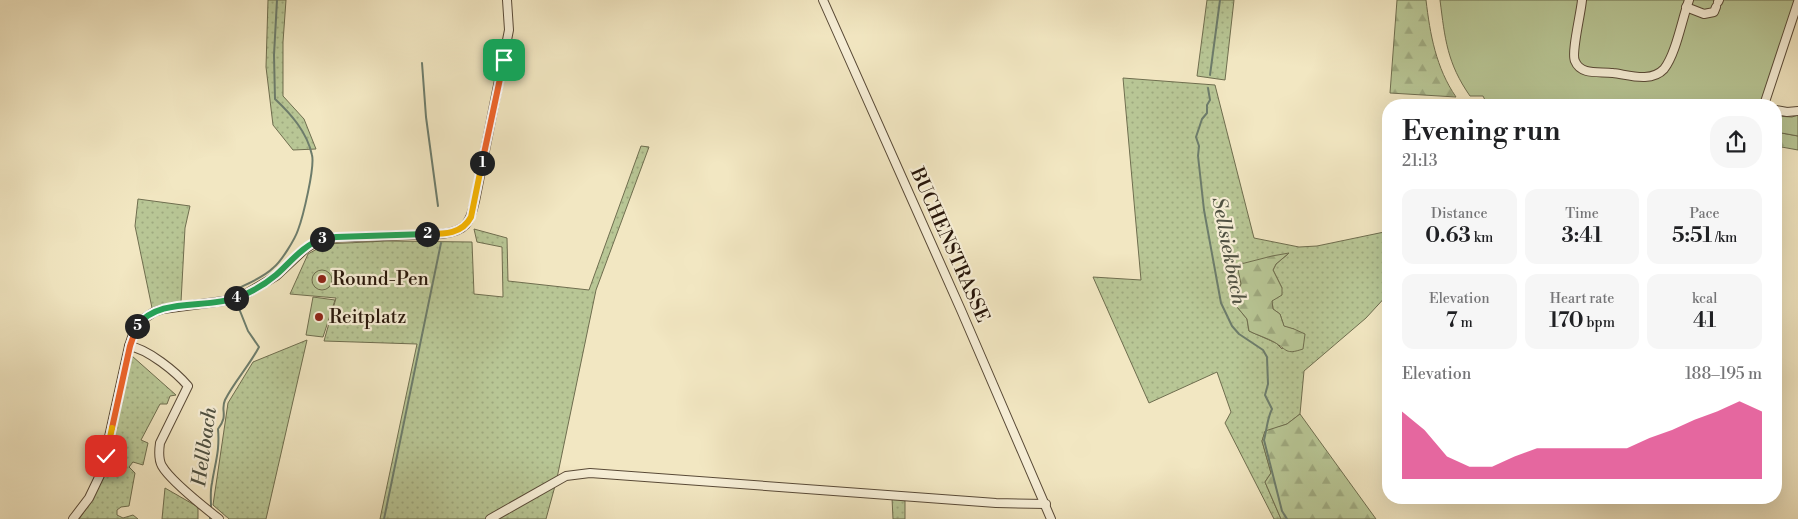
<!DOCTYPE html>
<html lang="en">
<head>
<meta charset="utf-8">
<style>
  body { margin:0; font-family:"Libre Bodoni",serif; background:#f6f6f6; color:#202124; height:100vh; display:flex; flex-direction:column; font-size:19px; white-space:nowrap }
  * { box-sizing:border-box; margin:0 }
  p { font-size:16px; color:#757577 }
  .icon { flex:none; width:28px; height:28px; fill:none; stroke:currentColor; stroke-width:2; stroke-linecap:round; stroke-linejoin:round }
  .map { position:relative; flex:1; overflow:hidden }
  .side { position:absolute; left:1382px; top:99px; width:400px; height:405px; display:flex; flex-direction:column; background:#fff; border-radius:20px; box-shadow:0 5px 20px #0002 }
  .side>* { flex:none }
  .pin { position:absolute; display:grid; place-items:center; width:42px; height:42px; color:#fff; margin:-21px; border-radius:10px; box-shadow:0 2px 8px #0006 }
  .km { position:absolute; width:25px; height:25px; margin:-12px; border-radius:50%; background:#222; color:#fff; font-size:14px; line-height:25px; text-align:center }
  .round { display:grid; place-items:center; flex:none; width:52px; height:52px; border-radius:20px; background:#f6f6f6 }
  .overview { display:flex; align-items:center; justify-content:space-between; height:85px; padding:0 20px }
  h1 { font-size:28px; font-weight:600; line-height:38px }
  .stats { display:grid; grid-template-columns:repeat(3,1fr); gap:8px; height:85px; padding:5px 20px }
  .stats div { display:grid; align-content:center; border-radius:12px; background:#f6f6f6; text-align:center }
  .stats b { font-size:21px; font-weight:600 }
  .stats small { font-size:14px; font-weight:400 }
  .stats p { font-size:14px }
  .chart { height:140px; padding:10px 20px }
  .chart p { display:flex; justify-content:space-between }
  .chart svg { width:100%; height:90px; margin-top:5px; fill:#db2777; opacity:.7 }
  .map>svg:first-child { display:block }
  .grass { fill:url(#grass-dots); stroke:#6f6e4f; fill-rule:evenodd }
  .forest { fill:url(#forest-firs); stroke:#6f6e4f }
  .green { fill:#b8c695; stroke:#6f6e4f }
  .lines { fill:none; stroke-linecap:round; stroke-linejoin:round }
  .stream { stroke:#6d7c6b; stroke-width:2 }
  .minor-casing { stroke:#594a37; stroke-width:10 }
  .minor { stroke:#f7efd7; stroke-width:8 }
  .split-1-casing { stroke:#fff; stroke-width:10 }
  .split-2-casing { stroke:#fff; stroke-width:10 }
  .split-3-casing { stroke:#fff; stroke-width:10 }
  .split-4-casing { stroke:#fff; stroke-width:10 }
  .split-5-casing { stroke:#fff; stroke-width:10 }
  .split-6-casing { stroke:#fff; stroke-width:10 }
  .split-7-casing { stroke:#fff; stroke-width:10 }
  .split-1 { stroke:#f0652b; stroke-width:6 }
  .split-2 { stroke:#f5b400; stroke-width:6 }
  .split-3 { stroke:#22a559; stroke-width:6 }
  .split-4 { stroke:#22a559; stroke-width:6 }
  .split-5 { stroke:#22a559; stroke-width:6 }
  .split-6 { stroke:#f0652b; stroke-width:6 }
  .split-7 { stroke:#f5b400; stroke-width:6 }
  .poi-dot { fill:#8f2418; stroke:#f7efd7; stroke-width:2 }
  .labels { text-anchor:middle; dominant-baseline:central; stroke-width:4.5; stroke-linejoin:round; paint-order:stroke }
  .street-label { font-size:19px; fill:#261509; stroke:#f7efd7 }
  .poi-label { font-size:19px; fill:#261509; stroke:#f7efd7; text-anchor:start }
  .water-label { font-size:20px; font-style:italic; fill:#4f5142; stroke:#f7efd7 }
</style>
</head>
<body>
<div class="map">
<svg width="1798" height="519" viewBox="0 0 1798 519">
  <defs>
    <pattern id="grass-dots" width="8" height="8" patternUnits="userSpaceOnUse" patternTransform="scale(1.25)"><rect width="8" height="8" fill="#b8c695"/><path d="M2 2h.1M6 6h.1" fill="none" stroke="#9ea97f" stroke-width="1.8" stroke-linecap="round"/></pattern>
    <pattern id="forest-firs" width="22" height="20" patternUnits="userSpaceOnUse" patternTransform="scale(1.25)"><rect width="22" height="20" fill="#b8c695"/><path d="M5 1l3.5 6h-7zM16 11l3.5 6h-7z" fill="#9ea97f"/></pattern>
  </defs>
  <rect width="100%" height="100%" fill="#f2e7c2"/>
  <filter id="stains"><feTurbulence type="fractalNoise" baseFrequency=".004" numOctaves="4"/><feColorMatrix values="0 0 0 0 .2 0 0 0 0 .09 0 0 0 0 .02 0 0 0 .5 -.17"/></filter>
  <radialGradient id="worn" r=".72"><stop offset=".6" stop-color="#630" stop-opacity="0"/><stop offset="1" stop-color="#630" stop-opacity=".3"/></radialGradient>
  <g class="grass">
    <path d="M268 0H286L283 42V96L304 119 316 149 293 150 273 125 266 67Z"/>
    <path d="M1207 0H1234L1225 80 1197 76Z"/>
    <path d="M1123 78 1215 85 1254 238 1299 247 1317 246 1389 231V293L1366 318 1304 371 1300 414 1287 424 1265 432 1262 441 1271 473 1265 482 1281 519H1274L1225 423 1231 412 1217 372 1149 403 1093 277 1141 280ZM1288 254 1276 264 1273 270 1282 288 1272 301 1273 309 1280 314 1284 327 1294 329 1282 349 1276 343 1249 331 1247 319 1233 302 1241 284Z"/>
    <path d="M641 146 649 147 596 290 557 478 485 519H380L417 344 324 341 336 298 290 294 308 254 326 244 387 241 472 242 474 294 503 297 502 247 477 242 474 229 507 238 508 281 589 290Z"/>
    <path d="M138 199 190 206 185 228 181 302 152 308 135 226Z"/>
    <path d="M307 340 266 519H229L213 505 228 403 253 362Z"/>
    <path d="M132 356 176 395 170 396 167 404H160L141 440 148 443 143 465 133 462 129 467 135 473 129 506 121 507 117 510V515L123 518 133 515 138 519H79L92 500 105 473Z"/>
    <path d="M555 486 546 519H497Z"/>
    <path d="M165 488 198 507V519H162Z"/>
    <path d="M892 498 905 501V519H893Z"/>
  </g>
  <g class="forest">
    <path d="M1397 0H1426C1430 34 1436 68 1456 97L1390 93Z"/>
    <path d="M1776 132 1798 136V150L1776 146Z"/>
    <path d="M1289 253 1276 264 1273 270 1282 288V295L1272 301 1273 309 1280 314 1284 326 1294 329 1305 334 1303 349C1285 355 1288 350 1274 342 1267 338 1257 335 1249 331L1247 319 1233 302 1241 284 1237 265 1272 256Z"/>
    <path d="M1300 414 1376 519H1281L1265 482 1271 473 1262 441 1265 431 1287 424Z"/>
  </g>
  <g class="green">
    <path d="M1440 0H1797L1762 105H1490L1486 102 1483 96H1470C1447 63 1445 39 1440 0Z"/>
    <path d="M1798 115V136L1776 132V116L1792 117Z"/>
    <circle cx="322" cy="280" r="10"/>
    <path d="M313 297 335 300 323 337 306 335Z"/>
  </g>
  <g class="lines">
    <g class="stream">
      <path d="M422 63 426 117 438 206"/>
      <path d="M1210 75 1220 0"/>
      <path d="M1208 88 1210 100 1207 105V113L1202 119 1196 137 1199 146 1198 156 1204 210 1221 303 1232 326 1239 334 1263 350 1267 357 1268 384 1265 395 1272 409C1267 419 1267 429 1264 440L1282 511 1287 519"/>
      <path d="M235 296 234 294 237 289C249 283 264 277 273 268 281 262 295 239 298 230 303 217 315 167 312 155 307 132 291 114 275 99L274 55 277 0"/>
      <path d="M211 507C211 499 210 491 212 483 215 463 220 451 218 429 229 415 220 411 225 400 234 382 249 366 259 347L248 331 236 301"/>
      <path d="M210 517V519"/>
      <path d="M384 519 441 243"/>
    </g>
    <g class="minor-casing">
      <g id="minor">
        <path d="M823 0 961 310 1051 519"/>
        <path d="M1582 0C1581 13 1571 53 1575 61 1581 76 1600 71 1613 73 1629 75 1651 83 1664 69 1676 54 1682 19 1689 0"/>
        <path d="M1718 2 1719 0"/>
        <path d="M1686 7 1704 14 1714 12 1716 7"/>
        <path d="M1764 105 1798 2"/>
        <path d="M1776 110 1787 112 1798 111"/>
        <path d="M129 346C148 349 176 372 188 386L160 443C159 450 158 459 162 466 170 480 205 508 219 519"/>
        <path d="M73 519 89 498 101 473 129 346 134 331 142 320 154 312 163 309 231 300 244 295 276 276 305 249 317 241 325 238 442 234C466 231 470 223 475 201L509 30 507 0"/>
        <path d="M490 519 566 476 590 473 996 503 1046 504"/>
      </g>
    </g>
    <use href="#minor" class="minor"/>
  </g>
  <g class="lines">
    <g class="split-1-casing">
      <path id="split-1" d="M482 163 504 60"/>
    </g>
    <g class="split-2-casing">
      <path id="split-2" d="M427 234C445 234 462 234 471 217L482 163"/>
    </g>
    <g class="split-3-casing">
      <path id="split-3" d="M322 239 336 237 427 234"/>
    </g>
    <g class="split-4-casing">
      <path id="split-4" d="M236 298C250 293 264 285 276 275 290 263 303 245 322 239"/>
    </g>
    <g class="split-5-casing">
      <path id="split-5" d="M137 326C158 297 205 309 236 298"/>
    </g>
    <g class="split-6-casing">
      <path id="split-6" d="M112 428 130 346 137 326"/>
    </g>
    <g class="split-7-casing">
      <path id="split-7" d="M106 456 112 428"/>
    </g>
    <use href="#split-1" class="split-1"/>
    <use href="#split-2" class="split-2"/>
    <use href="#split-3" class="split-3"/>
    <use href="#split-4" class="split-4"/>
    <use href="#split-5" class="split-5"/>
    <use href="#split-6" class="split-6"/>
    <use href="#split-7" class="split-7"/>
  </g>
  <g class="poi-dot">
    <circle cx="322" cy="279" r="5"/>
    <circle cx="319" cy="317" r="5"/>
  </g>
  <g class="labels">
    <g class="street-label">
      <text transform="translate(950 245) rotate(66)">BUCHENSTRASSE</text>
    </g>
    <g class="poi-label">
      <text x="332" y="279">Round-Pen</text>
      <text x="329" y="317">Reitplatz</text>
    </g>
    <g class="water-label">
      <text transform="translate(1228 251) rotate(79)">Sellsiekbach</text>
      <text transform="translate(205 447) rotate(-82)">Hellbach</text>
    </g>
  </g>
  <rect width="100%" height="100%" filter="url(#stains)"/>
  <rect width="100%" height="100%" fill="url(#worn)"/>
</svg>
<div class="pin" style="left:504px;top:60px;background:#1e9e55"><svg class="icon" aria-label="arrive" viewBox="0 0 24 24"><path d="M6 21V4h12l-3 4 3 4H6"/></svg></div>
<div class="pin" style="left:106px;top:456px;background:#d93025"><svg class="icon" aria-label="check" viewBox="0 0 24 24"><path d="M5 12l5 5 9-10"/></svg></div>
<b class="km" style="left:482px;top:163px">1</b>
<b class="km" style="left:427px;top:234px">2</b>
<b class="km" style="left:322px;top:239px">3</b>
<b class="km" style="left:236px;top:298px">4</b>
<b class="km" style="left:137px;top:326px">5</b>
<section class="side">
<div class="overview"><div><h1>Evening run</h1><p>21:13</p></div><a class="round"><svg class="icon" aria-label="share" viewBox="0 0 24 24"><path d="M12 15V3M7 8l5-5 5 5M5 13v7h14v-7"/></svg></a></div>
<div class="stats">
<div><p>Distance</p><b>0.63<small> km</small></b></div>
<div><p>Time</p><b>3:41</b></div>
<div><p>Pace</p><b>5:51<small> /km</small></b></div>
</div>
<div class="stats">
<div><p>Elevation</p><b>7<small> m</small></b></div>
<div><p>Heart rate</p><b>170<small> bpm</small></b></div>
<div><p>kcal</p><b>41</b></div>
</div>
<div class="chart"><p><span>Elevation</span>188–195 m</p>
<svg viewBox="0 0 160 44" preserveAspectRatio="none"><path d="M0 44V11L10 20L20 33L30 38L40 38L50 33L60 29L70 29L80 29L90 29L100 29L110 24L120 20L130 15L140 11L150 6L160 11V44z"/></svg>
</div>
</section>
</div>
</body>
</html>
